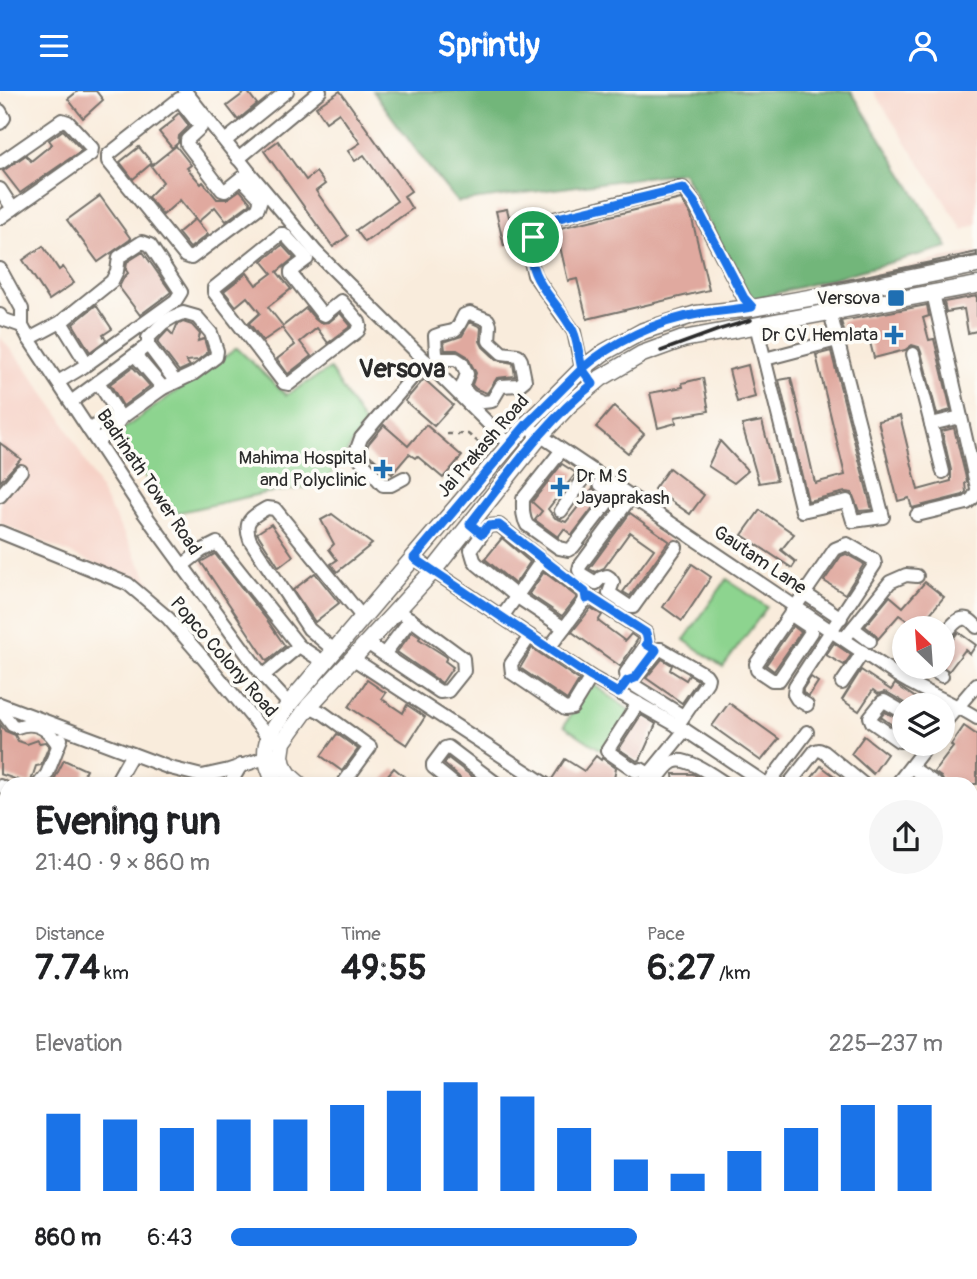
<!DOCTYPE html>
<html lang="en">
<head>
<meta charset="utf-8">
<style>
  body { margin:0; font-family:Pangolin,sans-serif; background:#f6f6f6; color:#202124; height:100vh; display:flex; flex-direction:column; font-size:26px; white-space:nowrap }
  * { box-sizing:border-box; margin:0 }
  p { font-size:23px; color:#757577 }
  .icon { flex:none; width:38px; height:38px; fill:none; stroke:currentColor; stroke-width:2; stroke-linecap:round; stroke-linejoin:round }
  .map { position:relative; flex:1; overflow:hidden }
  .side { position:absolute; left:0px; top:686px; width:978px; height:502px; display:flex; flex-direction:column; background:#fff; border-radius:21px 21px 0 0; box-shadow:0 4px 10px #0003 }
  .side>* { flex:none }
  .needle { width:46px; rotate:335deg }
  .fabs { position:absolute; left:892px; top:525px; display:grid; gap:14px }
  .fabs a { display:grid; place-items:center; width:63px; height:63px; border-radius:50%; background:#fff; box-shadow:0 4px 10px #0003; font-size:35px }
  .pin { position:absolute; display:grid; place-items:center; width:60px; height:60px; color:#fff; margin:-30px; border:4px solid #fff; border-radius:50%; box-shadow:0 2px 7px #0007 }
  .round { display:grid; place-items:center; flex:none; width:74px; height:74px; border-radius:37px; background:#f6f6f6 }
  .summary { display:flex; align-items:center; justify-content:space-between; height:119px; padding:0 35px }
  h1 { font-size:38px; font-weight:700; line-height:52px }
  .stats { display:grid; grid-template-columns:repeat(3,1fr); gap:10px; height:119px; padding:7px 35px }
  .stats div { display:grid; align-content:center }
  .stats b { font-size:35px; font-weight:700 }
  .stats small { font-size:19px; font-weight:400 }
  .stats p { font-size:19px }
  .chart { height:196px; padding:14px 35px }
  .chart p { display:flex; justify-content:space-between }
  .chart svg { width:100%; height:126px; margin-top:7px; stroke:#1a73e8; stroke-width:6 }
  ul { padding:0 35px; list-style:none; font-size:23px }
  li { display:grid; grid-template-columns:112px 84px 1fr; align-items:center; height:52px }
  li i { height:18px; border-radius:9px; background:#1a73e8 }
  header { display:flex; justify-content:space-between; align-items:center; height:91px; padding:0 35px; background:#1a73e8; color:#fff; font-size:32px; font-weight:700 }
  .map>svg:first-child { display:block }
  .built { fill:#f6d1c6 }
  .green { fill:#8dd48f; stroke:#5c805d; stroke-width:2 }
  .forest { fill:#72b67a; stroke:#4e7052; stroke-width:2 }
  .sand { fill:#eeda9e; stroke:#8c8264; stroke-width:2 }
  .building { fill:#e0a99f }
  .lines { fill:none; stroke-linecap:round; stroke-linejoin:round }
  .minor-casing { stroke:#736f69; stroke-width:16 }
  .major-casing { stroke:#736f69; stroke-width:19 }
  .path { stroke:#736f69; stroke-width:2.5; stroke-dasharray:5 5; stroke-linecap:butt }
  .minor { stroke:#fff; stroke-width:12 }
  .major { stroke:#fff; stroke-width:16 }
  .rail { stroke:#2b2b2b; stroke-width:3.5 }
  .route-casing { stroke:#fff; stroke-width:14 }
  .route { stroke:#1a73e8; stroke-width:9 }
  .poi-dot { fill:#1f6fb2; stroke:#fdfcf7; stroke-width:2.5 }
  .labels { text-anchor:middle; dominant-baseline:central; stroke-width:7; stroke-linejoin:round; paint-order:stroke }
  .poi-label { font-size:19px; fill:#2b2b2b; stroke:#fdfcf7; text-anchor:end }
  .street-label { font-size:19px; fill:#2b2b2b; stroke:#fdfcf7 }
  .district-label { font-size:26px; font-weight:bold; fill:#2b2b2b; stroke:#fdfcf7 }
</style>
</head>
<body>
<header><svg class="icon" aria-label="menu" viewBox="0 0 24 24"><path d="M4 6h16M4 12h16M4 18h16"/></svg>Sprintly<svg class="icon" aria-label="person" viewBox="0 0 24 24"><circle cx="12" cy="8" r="4"/><path d="M4 21q1-7 8-7t8 7"/></svg></header>
<div class="map">
<svg width="977" height="1188" viewBox="0 0 977 1188">
  <rect width="100%" height="100%" fill="#fdfcf7"/>
  <filter id="ink" filterUnits="userSpaceOnUse"><feTurbulence type="fractalNoise" baseFrequency=".0143" numOctaves="2"/><feDisplacementMap in="SourceGraphic" scale="14" xChannelSelector="R" yChannelSelector="G"/><feConvolveMatrix kernelMatrix="1 2 1 2 8 2 1 2 1" color-interpolation-filters="sRGB"/></filter>
  <filter id="wash" filterUnits="userSpaceOnUse"><feTurbulence type="fractalNoise" baseFrequency=".00686" numOctaves="4" result="noise"/><feDisplacementMap in="SourceGraphic" scale="28" xChannelSelector="R" yChannelSelector="G"/><feGaussianBlur stdDeviation="1.57" result="paint"/><feColorMatrix in="noise" values="0 0 0 0 0 0 0 0 0 0 0 0 0 0 0 0 0 1.4 0 .05"/><feComposite in="paint" operator="in"/></filter>
  <g filter="url(#wash)">
    <rect width="100%" height="100%" fill="#f9ecdc"/>
    <g class="built">
      <path d="M873 0H977V133L963 139Z"/>
      <path d="M0 246 26 277 61 326 154 499 0 432Z"/>
    </g>
    <g class="green">
      <path d="M237 257 286 304 330 278 365 334 324 394 265 402 172 423 115 344Z"/>
      <path d="M727 488 767 516 723 576 684 549Z"/>
      <path d="M590 591 632 621 604 661 564 635Z"/>
      <path d="M971 859 977 862V951L971 959Z"/>
      <path d="M971 1121 977 1131V1188H456V1181H971Z"/>
    </g>
    <path class="forest" d="M373 0H851L948 156 748 210 683 81 457 111 427 74Z"/>
    <path class="sand" d="M337 1181H456V1188H331Z"/>
    <g id="blocks">
      <g class="building">
        <path d="M78 0H96L103 9 83 27 68 8Z"/>
        <path d="M247 0 257 13 238 29 227 15Z"/>
        <path d="M340 0 411 100 404 105 412 118 365 151 356 139 397 110 364 64 355 70 348 60 360 52 339 22 326 31 316 16Z"/>
        <path d="M179 22 189 35 179 45 178 52 172 57 159 41 174 29 173 27Z"/>
        <path d="M63 39 82 59 20 102 3 80 26 64 31 70 52 53 49 49Z"/>
        <path d="M278 50 306 89 316 81 325 93 316 100 348 145 333 156 264 60Z"/>
        <path d="M176 55 191 74 187 77 201 93 203 91 217 108H227L240 99 251 112 226 130 215 116 198 131 180 109 163 124 148 106 163 91 151 75Z"/>
        <path d="M139 56 152 72 133 88 120 71Z"/>
        <path d="M100 105 131 148 98 171 67 129Z"/>
        <path d="M681 108 691 124 709 199 587 228 577 188 568 190 556 138Z"/>
        <path d="M507 118 509 126 526 122 529 134 528 136 512 139 515 153 504 155 496 120Z"/>
        <path d="M195 128 208 143 190 157 178 142Z"/>
        <path d="M282 154 294 167 277 181 291 198 268 216 283 235 306 217 315 228 320 232 329 231 340 222 351 235 328 252 317 237 300 251 311 265 288 283 277 268 295 254 282 237 263 250 249 232 260 222 247 206 236 215 224 200 247 182 256 194 272 182 262 170Z"/>
        <path d="M43 155 59 179 63 176 74 192 49 209 23 169Z"/>
        <path d="M143 161 171 201 140 224 119 196 124 186 128 182 126 179 127 171Z"/>
        <path d="M977 161V164L823 194Z"/>
        <path d="M977 205V240L968 242 964 218 946 221 944 211Z"/>
        <path d="M96 214 112 238 103 244 106 249 90 261 73 233Z"/>
        <path d="M927 214 929 225 923 227 929 249 934 248 951 319 937 323 921 261 919 256 912 254 905 259 874 267 867 239 845 243 841 230Z"/>
        <path d="M183 231 192 234 200 243 198 250 204 248 208 261 198 269 186 270 190 275 179 280 157 251 168 239 173 244 177 234Z"/>
        <path d="M470 231 481 236 480 250 483 256 497 269 513 272 515 285 497 287 487 302 476 298 472 294 476 282 467 265 457 259H445L444 251 462 245Z"/>
        <path d="M831 260 872 419 859 420 852 402 845 401 808 410 779 289 791 287 815 392 845 384 816 264Z"/>
        <path d="M748 274 755 306 737 311 729 279Z"/>
        <path d="M133 276 150 295 123 315 110 293Z"/>
        <path d="M703 287 709 320 675 326 676 332 658 337 650 302 683 296 682 292Z"/>
        <path d="M424 288 453 314 434 335 405 310Z"/>
        <path d="M614 315 644 343 628 362 596 336Z"/>
        <path d="M900 325 918 399 951 390V379L942 340 954 337 967 391 965 392 966 401 963 404 912 417 909 407 898 410 878 330Z"/>
        <path d="M762 330 777 389 759 392 742 334Z"/>
        <path d="M384 334 408 355 426 334 462 365 443 387 417 365 415 367 409 363 392 383 367 362 366 358 369 352Z"/>
        <path d="M720 350 748 380 734 392 708 375Z"/>
        <path d="M0 352 21 368 0 391Z"/>
        <path d="M562 373 576 382 548 418 555 427 566 431 593 397 601 406 572 444 564 438 558 446 535 429 542 420 532 411Z"/>
        <path d="M669 377 704 404 690 423 654 398Z"/>
        <path d="M760 419 794 443 781 459 796 471 792 477 742 444Z"/>
        <path d="M630 422 669 450 630 505 623 501 654 458 630 441 604 477 595 481 589 478Z"/>
        <path d="M332 423 372 453 337 481 331 473 337 469 329 458 334 453 321 429Z"/>
        <path d="M271 433 293 465 279 476 257 442Z"/>
        <path d="M502 447 530 471 515 493 485 468Z"/>
        <path d="M215 463 267 529 285 555 267 570 201 471Z"/>
        <path d="M846 463 864 473 845 503 824 490 841 465Z"/>
        <path d="M692 473 711 486 682 530 663 516Z"/>
        <path d="M544 481 577 506 562 525 529 503Z"/>
        <path d="M315 482 339 512 315 531 293 499Z"/>
        <path d="M925 491 944 506 918 537 899 524 878 548 875 543 865 535 890 505 903 516Z"/>
        <path d="M591 517 602 524 598 530 625 550 631 543 638 548 620 575 572 541Z"/>
        <path d="M793 535 801 541 774 580 766 574Z"/>
        <path d="M412 541 420 546 419 548 447 566 445 570 453 576 442 592 397 561Z"/>
        <path d="M958 541 976 554 970 563 965 559 949 580 943 576V556L950 552Z"/>
        <path d="M834 552 851 564 844 574 826 564Z"/>
        <path d="M532 557 579 589 567 609 520 577Z"/>
        <path d="M662 568 672 574 670 579 686 589 689 584 698 589 682 612 646 587Z"/>
        <path d="M861 579 891 599 895 593 926 614H909L888 602 884 601 878 603 873 599 859 620 842 609Z"/>
        <path d="M811 586 818 591 809 605 803 602V598Z"/>
        <path d="M367 589 386 602 382 608 403 622 407 614 425 626 407 654 349 616Z"/>
        <path d="M729 612 779 648 761 670 712 635Z"/>
        <path d="M885 621 905 631V637L899 639 881 626Z"/>
        <path d="M641 624 656 633 640 669 637 670 619 658Z"/>
        <path d="M0 633 5 640 15 644 18 650 27 653 38 649 39 652 45 651 49 655 41 674 36 675 30 693 0 683Z"/>
        <path d="M964 635 977 644V693H945L941 686 934 681 953 656 951 654Z"/>
        <path d="M337 643 358 658 342 680 321 665Z"/>
        <path d="M864 645 887 663 873 683 851 663Z"/>
        <path d="M596 665 601 669 602 667 616 677 613 693H559L552 688 565 668 584 680Z"/>
        <path d="M448 667 482 693H463L459 686 444 673Z"/>
        <path d="M64 669 86 679 80 693H62L54 689Z"/>
        <path d="M821 675 845 693H807Z"/>
        <path d="M394 677 413 693H380Z"/>
        <path d="M673 683H693L710 693H674Z"/>
      </g>
    </g>
  </g>
  <g filter="url(#ink)">
    <use href="#blocks" fill-opacity="0" stroke="#736f69" stroke-width="2"/>
    <g class="lines">
      <g class="minor-casing">
        <g id="minor">
          <path d="M185 0 249 81 316 161 510 354"/>
          <path d="M179 8 201 36 187 49V53L222 99 225 100 241 87 260 107V111L258 117 191 167 185 165 108 70V64Z"/>
          <path d="M0 20 4 27 0 32"/>
          <path d="M225 50 287 0"/>
          <path d="M238 68 320 0"/>
          <path d="M0 72 62 29 68 31 92 57 91 63 0 127"/>
          <path d="M0 98 13 118"/>
          <path d="M281 143H284L307 168 291 180V183L322 223 324 224 341 210 359 231 360 235 358 240 289 293 284 292 214 201V197Z"/>
          <path d="M0 178 22 218V235L29 248 144 422 263 585 289 613"/>
          <path d="M933 202 977 397"/>
          <path d="M0 224 2 228 22 235"/>
          <path d="M61 231 87 273"/>
          <path d="M756 234 802 420 847 410 853 430 883 426 830 221"/>
          <path d="M29 248 61 231 112 190 117 180 119 166 142 151 150 154 181 201 176 209 83 276 58 291"/>
          <path d="M148 254 175 290"/>
          <path d="M913 263 931 333"/>
          <path d="M135 264 163 297"/>
          <path d="M765 268 837 249"/>
          <path d="M98 291 121 327"/>
          <path d="M593 293 582 278 574 241 534 184 531 170V152L537 137 550 129 678 97H683L694 111 744 207 752 217"/>
          <path d="M71 311 148 254V247L163 232 173 226 183 222 197 226 211 242 217 260 216 266 193 283 163 297 121 327 112 340 97 350"/>
          <path d="M468 312 472 306 483 311 492 310 501 295 519 294 525 289 521 269 518 264 502 262 489 250 490 234 488 229 470 222 464 224C453 248 454 236 435 245L436 262 438 268H456L462 272 467 283 462 296 471 306"/>
          <path d="M89 339 105 329 121 327"/>
          <path d="M534 340 898 585C924 601 952 611 977 627"/>
          <path d="M558 364 523 408C523 417 522 425 527 434L559 457 568 459 573 456 610 408V402L600 393"/>
          <path d="M943 381 931 333 961 326"/>
          <path d="M404 387 391 394H383L360 368 357 358 361 347 426 270"/>
          <path d="M0 405 21 380"/>
          <path d="M631 406 580 475 579 479 581 483 596 492 601 487 607 485 610 487 613 491 609 502 630 516H633L676 456"/>
          <path d="M561 420 590 379"/>
          <path d="M917 424 967 412 973 407 977 400"/>
          <path d="M0 441 128 493 168 527 203 567 268 646 276 649"/>
          <path d="M414 467 591 586 685 639 766 693"/>
          <path d="M542 469 499 434 488 435 471 459 474 469 477 473 516 505 564 537"/>
          <path d="M182 475 201 460 217 452 299 555 263 585"/>
          <path d="M804 502 841 527"/>
          <path d="M790 523 811 537V541L779 589H772L757 579 756 573 835 458 847 453 874 469 875 473 795 595 794 603 797 608 807 614"/>
          <path d="M502 526 542 469 585 501 587 508"/>
          <path d="M853 537 870 550"/>
          <path d="M530 545 511 573 512 582 565 618 572 617 591 586"/>
          <path d="M943 547C948 540 956 525 967 528 971 529 974 533 977 536"/>
          <path d="M844 548 890 491 906 484 917 485"/>
          <path d="M367 552 440 601 448 600 464 580 463 567 398 519"/>
          <path d="M299 555 325 572"/>
          <path d="M549 557 583 512 590 506 646 542 648 551 626 582 627 590"/>
          <path d="M335 560 309 538 250 449C243 430 251 426 267 417L275 418 363 527"/>
          <path d="M385 562 411 528"/>
          <path d="M352 567 545 693"/>
          <path d="M927 576 942 585"/>
          <path d="M627 590 683 625"/>
          <path d="M909 591 921 576"/>
          <path d="M842 592 863 561"/>
          <path d="M624 594 627 590 635 587 659 558H661L706 584 708 587 707 591 677 635"/>
          <path d="M638 612 607 660 636 680 641 678 649 683"/>
          <path d="M0 613 170 677 202 685 229 679 265 667 275 666"/>
          <path d="M309 615 323 622 370 656 343 693"/>
          <path d="M0 622H3L12 634 17 636C36 629 49 638 58 654"/>
          <path d="M905 622 884 610 882 611 870 626 872 631 899 650H901L905 646"/>
          <path d="M943 633 977 593"/>
          <path d="M911 676 936 693"/>
          <path d="M39 693 47 683 61 648"/>
          <path d="M115 693 132 663"/>
          <path d="M230 693 241 674"/>
          <path d="M454 693 433 676V673L445 657 448 656 497 693"/>
          <path d="M641 693 685 639"/>
          <path d="M654 693C659 686 666 674 673 671 686 664 715 686 726 693"/>
          <path d="M768 693 807 641"/>
          <path d="M789 693 815 660 819 659 824 661 863 693"/>
          <path d="M897 693 928 653"/>
          <path d="M0 695 7 698"/>
          <path d="M971 736 977 727"/>
          <path d="M971 749 977 754"/>
          <path d="M971 849 977 853"/>
          <path d="M977 954 973 960 972 964 977 972"/>
          <path d="M971 1005 977 1010"/>
          <path d="M971 1039 977 1029"/>
          <path d="M253 1188V1181"/>
        </g>
      </g>
      <g class="major-casing">
        <g id="major">
          <path d="M276 693C256 656 269 645 289 613L527 333 582 278 603 262 643 240 696 223 752 217 826 204 977 174"/>
          <path d="M299 693 290 685 283 674 281 665 283 651 309 615 433 480 540 345 570 313 601 287 642 263 683 248 977 194"/>
          <path d="M0 889 7 891"/>
          <path d="M0 901 7 903"/>
        </g>
      </g>
      <path class="path" d="M447 343H468L488 359"/>
      <use href="#minor" class="minor"/>
      <use href="#major" class="major"/>
      <path class="rail" d="M661 260 721 238 751 229"/>
    </g>
  </g>
  <g class="lines" filter="url(#ink)">
    <g class="route-casing">
      <path id="route" d="M533 146C521 186 557 208 573 240 578 251 579 266 582 278L527 333 414 467 591 586 618 602 627 590 635 587 656 559 646 553 648 551 646 542 590 506 586 508 585 501 499 434 488 435 482 443 470 433C508 385 544 331 593 293L582 278C611 252 659 229 698 223 716 220 734 219 752 216L744 207 694 111 683 97 550 129 537 137 533 146"/>
    </g>
    <use href="#route" class="route"/>
  </g>
  <g class="poi-dot">
    <rect x="887" y="198" width="18" height="18" rx="3.5"/>
    <path d="M890.5 233.5h7v7h7v7h-7v7h-7v-7h-7v-7h7z"/>
    <path d="M379.5 367.5h7v7h7v7h-7v7h-7v-7h-7v-7h7z"/>
    <path d="M556.5 385.5h7v7h7v7h-7v7h-7v-7h-7v-7h7z"/>
  </g>
  <g class="labels">
    <g class="poi-label">
      <text x="880" y="207">Versova</text>
      <text x="878" y="244">Dr CV Hemlata</text>
      <text x="367" y="367">Mahima Hospital<tspan x="367" dy="22">and Polyclinic</tspan></text>
      <text x="576" y="385" text-anchor="start">Dr M S<tspan x="576" dy="22">Jayaprakash</tspan></text>
    </g>
    <g class="street-label">
      <text transform="translate(483 355) rotate(-49)">Jai Prakash Road</text>
      <text transform="translate(149 391) rotate(56)">Badrinath Tower Road</text>
      <text transform="translate(760 469) rotate(34)">Gautam Lane</text>
      <text transform="translate(224 566) rotate(49)">Popco Colony Road</text>
    </g>
    <g class="district-label">
      <text x="402" y="278">Versova</text>
    </g>
  </g>
</svg>
<div class="fabs">
<a><svg class="needle" viewBox="-14 -14 28 28"><path d="M0-13l5 13h-10z" fill="#e53935"/><path d="M0 13l5-13h-10z" fill="#757577"/></svg></a>
<a><svg class="icon" aria-label="layers" viewBox="0 0 24 24"><path d="M12 4l9 5-9 5-9-5zM3 14l9 5 9-5"/></svg></a>
</div>
<div class="pin" style="left:533px;top:146px;background:#1e9e55"><svg class="icon" aria-label="arrive" viewBox="0 0 24 24"><path d="M6 21V4h12l-3 4 3 4H6"/></svg></div>
<section class="side">
<div class="summary"><div><h1>Evening run</h1><p>21:40 · 9 × 860 m</p></div><a class="round"><svg class="icon" aria-label="share" viewBox="0 0 24 24"><path d="M12 15V3M7 8l5-5 5 5M5 13v7h14v-7"/></svg></a></div>
<div class="stats">
<div><p>Distance</p><b>7.74<small> km</small></b></div>
<div><p>Time</p><b>49:55</b></div>
<div><p>Pace</p><b>6:27<small> /km</small></b></div>
</div>
<div class="chart"><p><span>Elevation</span>225–237 m</p>
<svg viewBox="0 0 160 44" preserveAspectRatio="none"><path d="M5 44V17M15 44V19M25 44V22M35 44V19M45 44V19M55 44V14M65 44V9M75 44V6M85 44V11M95 44V22M105 44V33M115 44V38M125 44V30M135 44V22M145 44V14M155 44V14"/></svg>
</div>
<ul>
<li><b>860 m</b>6:43<i style="width:57%"></i></li>
</ul>
</section>
</div>
</body>
</html>
